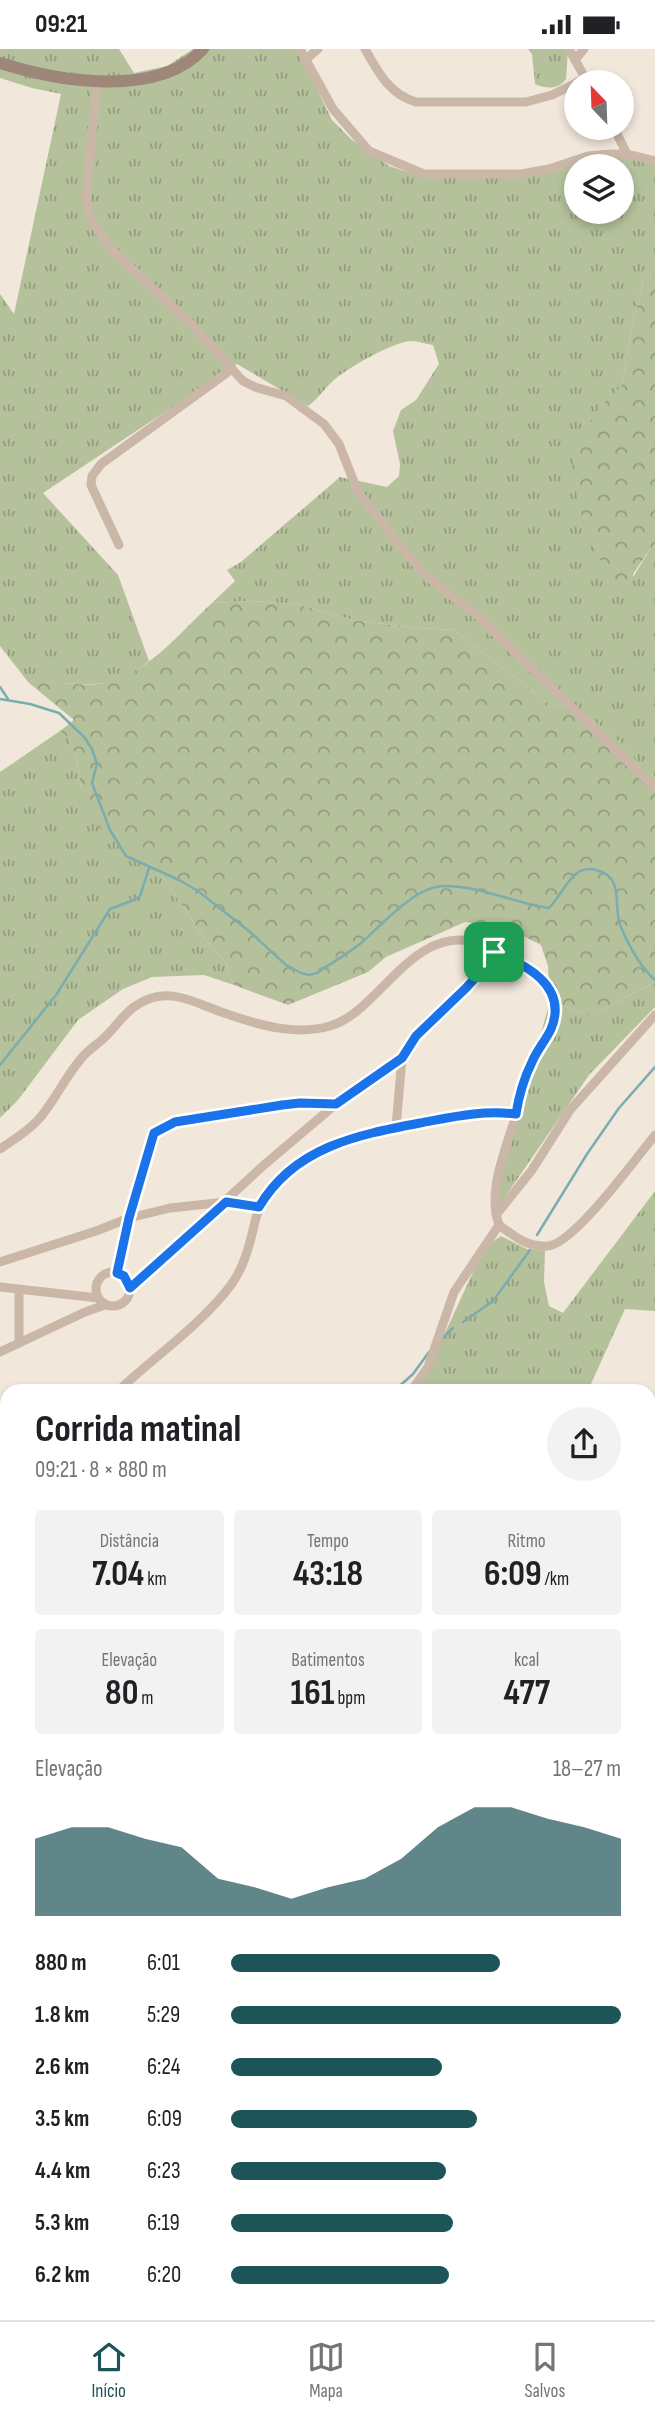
<!DOCTYPE html>
<html lang="pt">
<head>
<meta charset="utf-8">
<style>
  body { margin:0; font-family:"Sofia Sans Condensed",sans-serif; background:#f2f2f2; color:#202124; height:100vh; display:flex; flex-direction:column; font-size:26px; white-space:nowrap }
  * { box-sizing:border-box; margin:0 }
  p { font-size:23px; color:#757577 }
  .icon { flex:none; width:38px; height:38px; fill:none; stroke:currentColor; stroke-width:2; stroke-linecap:round; stroke-linejoin:round }
  .map { position:relative; flex:1; overflow:hidden }
  .sheet { position:absolute; left:0px; top:1335px; width:656px; height:936px; display:flex; flex-direction:column; background:#fff; border-radius:21px 21px 0 0; box-shadow:0 4px 10px #0003 }
  .sheet>* { flex:none }
  .needle { width:46px; rotate:337deg }
  .tools { position:absolute; left:564px; top:21px; display:grid; gap:14px }
  .tools a { display:grid; place-items:center; width:70px; height:70px; border-radius:50%; background:#fff; box-shadow:0 4px 10px #0003; font-size:35px }
  .pin { position:absolute; display:grid; place-items:center; width:60px; height:60px; color:#fff; margin:-30px; border-radius:14px; box-shadow:0 4px 10px #0006 }
  .round { display:grid; place-items:center; flex:none; width:74px; height:74px; border-radius:37px; background:#f2f2f2 }
  .head { display:flex; align-items:center; justify-content:space-between; height:119px; padding:0 35px }
  h1 { font-size:38px; font-weight:700; line-height:52px }
  .figures { display:grid; grid-template-columns:repeat(3,1fr); gap:10px; height:119px; padding:7px 35px }
  .figures div { display:grid; align-content:center; border-radius:7px; background:#f2f2f2; text-align:center }
  .figures b { font-size:35px; font-weight:700 }
  .figures small { font-size:19px; font-weight:400 }
  .figures p { font-size:19px }
  .chart { height:196px; padding:14px 35px }
  .chart p { display:flex; justify-content:space-between }
  .chart svg { width:100%; height:126px; margin-top:7px; fill:#1d5458; opacity:.7 }
  ul { padding:0 35px; list-style:none; font-size:23px }
  li { display:grid; grid-template-columns:112px 84px 1fr; align-items:center; height:52px }
  li i { height:18px; border-radius:9px; background:#1d5458 }
  .status { display:flex; justify-content:space-between; align-items:center; height:49px; padding:0 35px; background:#fff; direction:ltr }
  .status svg { height:19px; fill:currentColor }
  .tabs { display:flex; justify-content:space-around; align-items:center; height:98px; border-top:2px solid #e0e0e0; background:#fff; font-size:19px; color:#757577 }
  .tabs a { display:grid; justify-items:center; gap:4px }
  .tabs .current { color:#1d5458 }
  .map>svg:first-child { display:block }
  .grass { fill:url(#grass-tufts); fill-rule:evenodd }
  .forest { fill:url(#forest-crowns) }
  .lines { fill:none; stroke-linecap:round; stroke-linejoin:round }
  .stream { stroke:#7aadaf; stroke-width:2.5 }
  .river { stroke:#7aadaf; stroke-width:18 }
  .street { stroke:#cab7a7; stroke-width:9 }
  .secondary { stroke:#9e8678; stroke-width:12 }
  .primary { stroke:#786358; stroke-width:14 }
  .route-casing { stroke:#fff; stroke-width:14 }
  .route { stroke:#1a73e8; stroke-width:9 }
</style>
</head>
<body>
<div class="status"><b>09:21</b><svg viewBox="0 0 49 12"><path d="M0 12V9h3v3zM5 12V6h3v6zM10 12V3h3v9zM15 12V0h3v12zM26 1h20v11H26zM47 4h2v5h-2z"/></svg></div>
<div class="map">
<svg width="655" height="2271" viewBox="0 0 655 2271">
  <defs>
    <pattern id="grass-tufts" width="24" height="20" patternUnits="userSpaceOnUse" patternTransform="scale(1.75)"><rect width="24" height="20" fill="#b4c19b"/><path d="M3 7l-1-3M5 7V3M7 7l1-3M15 17l-1-3M17 17v-4M19 17l1-3" fill="none" stroke="#939d7e"/></pattern>
    <pattern id="forest-crowns" width="20" height="18" patternUnits="userSpaceOnUse" patternTransform="scale(1.75)"><rect width="20" height="18" fill="#b4c19b"/><path d="M2 6a3 3 0 1 1 6 0M12 15a3 3 0 1 1 6 0" fill="none" stroke="#939d7e"/></pattern>
  </defs>
  <rect width="100%" height="100%" fill="#f2e7db"/>
  <g class="grass">
    <path d="M0 0H119L134 24 167 17 193 0H298L332 71 352 91 389 117 426 129 524 127 586 111 609 108 636 110 655 115V220L643 232 632 277 622 336 633 528 651 499 655 497V728L641 720 628 700 585 665 546 653 454 581 408 578 353 571 296 555 250 552 212 554 235 532 227 521 241 513 340 428 387 438 399 427 400 415 393 382 401 361 416 351 439 315 433 296C426 295 418 292 411 292 395 292 343 321 332 333 323 341 318 350 308 357L237 315 43 444 118 526 149 612C141 618 131 627 122 630 98 640 55 632 28 633L0 597V245L14 265 61 45 32 39 0 29ZM576 117H621V163H576Z"/>
    <path d="M528 0H568L566 30C558 41 546 40 535 35L532 5Z"/>
    <path d="M60 682 68 689 76 707 81 740 165 831 202 886 225 913 234 936 204 926 152 928 123 940 78 971 18 1051 0 1069V723Z"/>
    <path d="M655 933V958L589 1026 498 1158 499 1136 550 952 590 967Z"/>
    <path d="M655 1142V1262L625 1260 590 1337 567 1342H414L423 1332 484 1199 501 1187 527 1200 545 1202 544 1233 549 1257 563 1264Z"/>
    <path d="M655 1640V2069L649 2066V1641Z"/>
    <path d="M7 1808V1990L4 1987 0 1990V1813Z"/>
    <path d="M649 2242 655 2261V2271H216L212 2265 649 2264Z"/>
  </g>
  <g class="forest">
    <path d="M655 220V497L651 499 624 538 609 525 587 488 571 423 578 390 602 356 622 336 632 277 643 232Z"/>
    <path d="M250 552 296 555 353 571 408 578 454 581 546 653 585 665 628 700 641 720 655 728V933L590 967 550 952 548 917 541 896 508 879 465 873 386 908 368 923 288 956 234 936 225 913 202 886 165 831 150 815 109 788 98 777 90 764 81 740 76 707 68 689 60 682 74 671 28 633C50 632 79 637 99 635 145 629 179 584 212 554Z"/>
    <path d="M0 1443 7 1448V1808L0 1813Z"/>
    <path d="M649 2066 655 2069V2190L649 2193Z"/>
    <path d="M7 2246V2264H212L215 2265 216 2271H0V2250Z"/>
  </g>
  <g class="lines">
    <g class="stream">
      <path d="M0 638 8 650"/>
      <path d="M0 650 30 655 59 664 84 688 92 700 97 715 92 734 110 781 126 807 179 831 198 842 250 883 286 916 301 924 309 926 317 924C331 914 348 905 361 894 382 876 415 837 444 837 481 837 514 854 549 859 559 849 565 834 576 825 581 820 590 819 596 821 625 828 613 856 620 876 627 894 641 919 655 931"/>
      <path d="M0 1016 56 946 110 860 134 851 140 847 149 819"/>
      <path d="M537 1186 587 1105 619 1059 655 1018"/>
      <path d="M463 1273 493 1252 530 1201"/>
      <path d="M441 1290 453 1279"/>
      <path d="M394 1342 413 1325 429 1303"/>
      <path d="M0 1479V1478"/>
      <path d="M0 1862 7 1868"/>
      <path d="M649 2034 655 2023"/>
    </g>
    <g class="river">
      <path d="M0 1919 7 1914"/>
      <path d="M642 2264 644 2271"/>
    </g>
    <g class="street">
      <path d="M300 0 333 60 369 102 424 125H521L549 120 588 107 611 105H627L655 112"/>
      <path d="M365 0C378 23 389 45 416 53H526L552 46 576 34"/>
      <path d="M569 0 585 29 577 33"/>
      <path d="M305 11 318 0"/>
      <path d="M575 11 584 0"/>
      <path d="M97 32 86 149 92 172 111 200 193 277 243 332 255 338 286 347 324 375 339 395 358 443 410 509 428 528 479 568 655 739"/>
      <path d="M614 79 627 105"/>
      <path d="M119 496 91 436 92 427 101 415 232 320"/>
      <path d="M396 1078 402 1009"/>
      <path d="M0 1100C13 1091 27 1083 38 1071 54 1053 64 1030 80 1011 87 1001 99 995 107 986 117 976 125 963 137 956 169 935 196 955 227 965 259 976 295 987 330 977 379 963 411 877 475 893 485 895 494 903 504 907 523 914 544 925 551 945 562 976 536 1001 525 1028 520 1041 519 1055 515 1069 505 1103 487 1142 499 1176"/>
      <path d="M496 1166 532 1121 570 1061 655 966"/>
      <path d="M499 1176C514 1187 528 1199 548 1197 574 1195 636 1109 655 1086"/>
      <path d="M0 1213 96 1182 129 1169 170 1159 226 1153 259 1158"/>
      <circle cx="113" cy="1240" r="17"/>
      <path d="M117 1224 129 1169 154 1084C175 1072 198 1070 222 1066 261 1059 297 1052 336 1055"/>
      <path d="M0 1238 98 1249"/>
      <path d="M130 1239 264 1116 336 1055 402 1009 416 987 466 939 483 920 494 903"/>
      <path d="M19 1240V1294"/>
      <path d="M0 1303 85 1263 105 1256"/>
      <path d="M118 1342C155 1307 200 1277 231 1236 244 1218 249 1198 254 1177 256 1168 258 1159 263 1152 299 1096 361 1086 421 1074 453 1067 483 1061 516 1065"/>
      <path d="M411 1342 428 1318 454 1243 499 1176"/>
      <path d="M649 1413 655 1415"/>
      <path d="M0 1423H7"/>
      <path d="M649 1552 655 1549"/>
      <path d="M649 1645 655 1644"/>
      <path d="M0 2239 7 2236"/>
      <path d="M191 2264 212 2271"/>
    </g>
    <path class="secondary" d="M0 14C57 32 157 50 203 0"/>
    <g class="primary">
      <path d="M649 1392 655 1391"/>
      <path d="M0 1438 7 1443"/>
    </g>
  </g>
  <g class="lines">
    <g class="route-casing">
      <path id="route" d="M494 903C525 915 569 937 551 980 546 991 537 1001 532 1013 524 1029 519 1046 516 1065 482 1061 453 1068 420 1074 357 1086 294 1098 259 1158L226 1153 130 1239 124 1227 117 1224 129 1169 154 1084 175 1073 282 1056 300 1054 336 1055 402 1009 416 987 466 939 483 920Z"/>
    </g>
    <use href="#route" class="route"/>
  </g>
</svg>
<div class="tools">
<a><svg class="needle" viewBox="-14 -14 28 28"><path d="M0-13l5 13h-10z" fill="#e53935"/><path d="M0 13l5-13h-10z" fill="#757577"/></svg></a>
<a><svg class="icon" aria-label="layers" viewBox="0 0 24 24"><path d="M12 4l9 5-9 5-9-5zM3 14l9 5 9-5"/></svg></a>
</div>
<div class="pin" style="left:494px;top:903px;background:#1e9e55"><svg class="icon" aria-label="arrive" viewBox="0 0 24 24"><path d="M6 21V4h12l-3 4 3 4H6"/></svg></div>
<section class="sheet">
<div class="head"><div><h1>Corrida matinal</h1><p>09:21 · 8 × 880 m</p></div><a class="round"><svg class="icon" aria-label="share" viewBox="0 0 24 24"><path d="M12 15V3M7 8l5-5 5 5M5 13v7h14v-7"/></svg></a></div>
<div class="figures">
<div><p>Distância</p><b>7.04<small> km</small></b></div>
<div><p>Tempo</p><b>43:18</b></div>
<div><p>Ritmo</p><b>6:09<small> /km</small></b></div>
</div>
<div class="figures">
<div><p>Elevação</p><b>80<small> m</small></b></div>
<div><p>Batimentos</p><b>161<small> bpm</small></b></div>
<div><p>kcal</p><b>477</b></div>
</div>
<div class="chart"><p><span>Elevação</span>18–27 m</p>
<svg viewBox="0 0 160 44" preserveAspectRatio="none"><path d="M0 44V17L10 13L20 13L30 17L40 20L50 31L60 34L70 38L80 34L90 31L100 24L110 13L120 6L130 6L140 10L150 13L160 17V44z"/></svg>
</div>
<ul>
<li><b>880 m</b>6:01<i style="width:69%"></i></li>
<li><b>1.8 km</b>5:29<i style="width:100%"></i></li>
<li><b>2.6 km</b>6:24<i style="width:54%"></i></li>
<li><b>3.5 km</b>6:09<i style="width:63%"></i></li>
<li><b>4.4 km</b>6:23<i style="width:55%"></i></li>
<li><b>5.3 km</b>6:19<i style="width:57%"></i></li>
<li><b>6.2 km</b>6:20<i style="width:56%"></i></li>
</ul>
</section>
</div>
<nav class="tabs">
<a class="current"><svg class="icon" aria-label="home" viewBox="0 0 24 24"><path d="M3 11l9-7 9 7M6 9v11h12V9"/></svg>Início</a>
<a><svg class="icon" aria-label="map" viewBox="0 0 24 24"><path d="M3 6l6-2 6 2 6-2v14l-6 2-6-2-6 2zM9 4v14M15 6v14"/></svg>Mapa</a>
<a><svg class="icon" aria-label="saved" viewBox="0 0 24 24"><path d="M7 4h10v16l-5-4-5 4z"/></svg>Salvos</a>
</nav>
</body>
</html>
